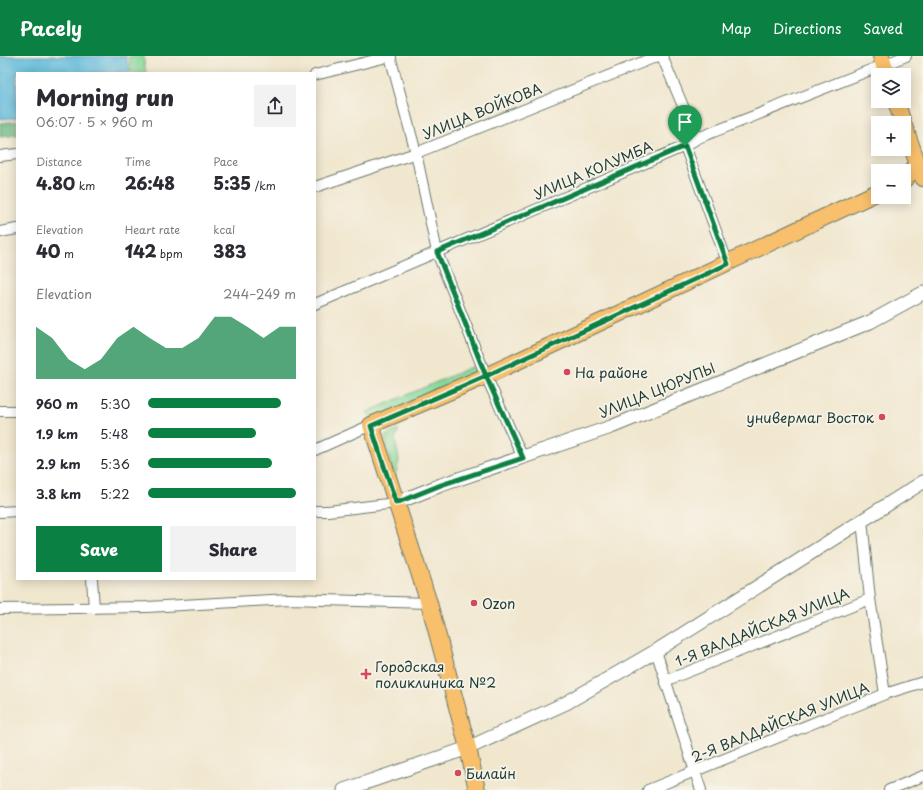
<!DOCTYPE html>
<html lang="en">
<head>
<meta charset="utf-8">
<style>
  body { margin:0; font-family:"Playpen Sans",sans-serif; background:#f2f2f3; color:#2b2b33; height:100vh; display:flex; flex-direction:column; font-size:15px; white-space:nowrap }
  * { box-sizing:border-box; margin:0 }
  p { font-size:13px; color:#7c7c81 }
  .icon { flex:none; width:22px; height:22px; fill:none; stroke:currentColor; stroke-width:2; stroke-linecap:round; stroke-linejoin:round }
  .map { position:relative; flex:1; overflow:hidden }
  .panel { position:absolute; left:16px; top:16px; width:300px; height:508px; display:flex; flex-direction:column; background:#fff; border-radius:0px; box-shadow:0 2px 10px #0003 }
  .panel>* { flex:none }
  .tools { position:absolute; left:871px; top:12px; display:grid; gap:8px }
  .tools a { display:grid; place-items:center; width:40px; height:40px; border-radius:0px; background:#fff; box-shadow:0 2px 10px #0003; font-size:20px }
  .pin { position:absolute; display:grid; place-items:center; width:34px; height:34px; color:#fff; margin:-41px -17px; border-radius:50% 50% 50% 0; rotate:-45deg; box-shadow:0 0 4px #0007 }
  .pin .icon { rotate:45deg }
  .round { display:grid; place-items:center; flex:none; width:42px; height:42px; border-radius:0px; background:#f2f2f3 }
  .headline { display:flex; align-items:center; justify-content:space-between; height:68px; padding:0 20px }
  h1 { font-size:22px; font-weight:800; line-height:30px }
  .stats { display:grid; grid-template-columns:repeat(3,1fr); gap:6px; height:68px; padding:4px 20px }
  .stats div { display:grid; align-content:center }
  .stats b { font-size:17px; font-weight:800 }
  .stats small { font-size:11px; font-weight:400 }
  .stats p { font-size:11px }
  .chart { height:112px; padding:8px 20px }
  .chart p { display:flex; justify-content:space-between }
  .chart svg { width:100%; height:72px; margin-top:4px; fill:#0b8043; opacity:.7 }
  .primary-button { display:flex; gap:8px; margin-top:auto; padding:8px 20px }
  .primary-button a { flex:1; height:46px; border-radius:0px; background:#0b8043; color:#fff; font-size:16px; font-weight:800; line-height:46px; text-align:center }
  .primary-button a+a { background:#f2f2f3; color:#2b2b33 }
  ul { padding:0 20px; list-style:none; font-size:13px }
  li { display:grid; grid-template-columns:64px 48px 1fr; align-items:center; height:30px }
  li i { height:10px; border-radius:5px; background:#0b8043 }
  header { display:flex; align-items:center; gap:24px; box-sizing:border-box; height:56px; padding:0 20px; background:#0b8043; color:#fff }
  header strong { font-size:19px }
  nav { display:flex; gap:22px; margin-inline-start:auto; font-size:14px }
  .map>svg:first-child { display:block }
  .green { fill:#85d899; stroke:#528a66 }
  .forest { fill:#6cb881; stroke:#467a5a }
  .water { fill:#5db9db; stroke:#3e7b88 }
  .lines { fill:none; stroke-linecap:round; stroke-linejoin:round }
  .minor-casing { stroke:#68786a; stroke-width:12 }
  .tertiary-casing { stroke:#68786a; stroke-width:15 }
  .primary-casing { stroke:#68786a; stroke-width:18 }
  .minor { stroke:#fff; stroke-width:10 }
  .tertiary { stroke:#fff; stroke-width:13 }
  .primary { stroke:#f8bf6c; stroke-width:16 }
  .route-casing { stroke:#fff; stroke-width:8 }
  .route { stroke:#0b8043; stroke-width:5 }
  .poi-dot { fill:#d1495b; stroke:#f7f3e8; stroke-width:1.5 }
  .labels { text-anchor:middle; dominant-baseline:central; stroke-width:3.5; stroke-linejoin:round; paint-order:stroke }
  .street-label { font-size:14px; fill:#1f3d34; stroke:#f7f3e8 }
  .poi-label { font-size:14px; fill:#1f3d34; stroke:#f7f3e8; text-anchor:start }
</style>
</head>
<body>
<header>
<strong>Pacely</strong>
<nav><a>Map</a><a>Directions</a><a>Saved</a></nav>
</header>
<div class="map">
<svg width="923" height="734" viewBox="0 0 923 734">
  <rect width="100%" height="100%" fill="#f7f3e8"/>
  <filter id="ink" filterUnits="userSpaceOnUse"><feTurbulence type="fractalNoise" baseFrequency=".025" numOctaves="2"/><feDisplacementMap in="SourceGraphic" scale="8" xChannelSelector="R" yChannelSelector="G"/><feConvolveMatrix kernelMatrix="1 2 1 2 8 2 1 2 1" color-interpolation-filters="sRGB"/></filter>
  <filter id="wash" filterUnits="userSpaceOnUse"><feTurbulence type="fractalNoise" baseFrequency=".012" numOctaves="4" result="noise"/><feDisplacementMap in="SourceGraphic" scale="16" xChannelSelector="R" yChannelSelector="G"/><feGaussianBlur stdDeviation="0.9" result="paint"/><feColorMatrix in="noise" values="0 0 0 0 0 0 0 0 0 0 0 0 0 0 0 0 0 1.4 0 .05"/><feComposite in="paint" operator="in"/></filter>
  <g filter="url(#wash)">
    <rect width="100%" height="100%" fill="#f1e7cf"/>
    <g class="green">
      <path d="M129 0H143L146 17H131Z"/>
      <path d="M474 310 476 317 456 324 372 364 367 356Z"/>
      <path d="M399 373 395 383 399 404 394 425 385 380Z"/>
    </g>
    <path class="forest" d="M17 65V79L0 81V67Z"/>
    <path class="water" d="M0 0H126L130 17H17V62L0 63Z"/>
  </g>
  <g filter="url(#ink)">
    <g class="lines">
      <g class="minor-casing">
        <g id="minor">
          <path d="M390 0 416 97 437 196 486 320 523 402"/>
          <path d="M662 0 693 74 698 82"/>
          <path d="M315 19 391 0"/>
          <path d="M685 90 728 208"/>
          <path d="M0 100 17 98"/>
          <path d="M315 131 416 97 658 0"/>
          <path d="M0 176 17 173"/>
          <path d="M315 248 685 90 698 82 906 0"/>
          <path d="M0 355H17"/>
          <path d="M315 394 371 369"/>
          <path d="M315 455H328L396 447"/>
          <path d="M0 456 17 455"/>
          <path d="M862 464 870 543 885 638"/>
          <path d="M92 523 94 552"/>
          <path d="M0 553 147 551 289 543 429 547"/>
          <path d="M656 595 701 734"/>
          <path d="M665 625 870 543"/>
          <path d="M648 734 885 638 923 626"/>
          <path d="M889 734 923 720"/>
        </g>
      </g>
      <g class="tertiary-casing">
        <g id="tertiary">
          <path d="M396 447 441 429 611 371 870 266 923 237"/>
          <path d="M344 734 468 692 566 647 656 595 923 426"/>
        </g>
      </g>
      <g class="primary-casing">
        <g id="primary">
          <path d="M881 0 887 19"/>
          <path d="M896 45 903 67"/>
          <path d="M904 70 923 122"/>
          <path d="M904 124 917 109"/>
          <path d="M477 734 468 692 429 547 371 369 486 320 878 136"/>
        </g>
      </g>
      <use href="#minor" class="minor"/>
      <use href="#tertiary" class="tertiary"/>
      <use href="#primary" class="primary"/>
    </g>
  </g>
  <g class="lines" filter="url(#ink)">
    <g class="route-casing">
      <path id="route" d="M685 90 437 196 486 320 371 370 396 447 441 429 523 402 486 320 728 208 685 90"/>
    </g>
    <use href="#route" class="route"/>
  </g>
  <g class="poi-dot">
    <circle cx="567" cy="316" r="4"/>
    <circle cx="882" cy="361" r="4"/>
    <circle cx="474" cy="547" r="4"/>
    <path d="M364 612h4v4h4v4h-4v4h-4v-4h-4v-4h4z"/>
    <circle cx="458" cy="717" r="4"/>
  </g>
  <g class="labels">
    <g class="street-label">
      <text transform="translate(482 55) rotate(-22)">УЛИЦА ВОЙКОВА</text>
      <text transform="translate(593 114) rotate(-23)">УЛИЦА КОЛУМБА</text>
      <text transform="translate(657 334) rotate(-22)">УЛИЦА ЦЮРУПЫ</text>
      <text transform="translate(762 571) rotate(-22)">1-Я ВАЛДАЙСКАЯ УЛИЦА</text>
      <text transform="translate(780 666) rotate(-22)">2-Я ВАЛДАЙСКАЯ УЛИЦА</text>
    </g>
    <g class="poi-label">
      <text x="575" y="316">На районе</text>
      <text x="874" y="361" text-anchor="end">универмаг Восток</text>
      <text x="482" y="547">Ozon</text>
      <text x="375" y="610">Городская<tspan x="375" dy="16">поликлиника №2</tspan></text>
      <text x="466" y="717">Билайн</text>
    </g>
  </g>
</svg>
<div class="tools">
<a><svg class="icon" aria-label="layers" viewBox="0 0 24 24"><path d="M12 4l9 5-9 5-9-5zM3 14l9 5 9-5"/></svg></a>
<a>+</a>
<a>−</a>
</div>
<div class="pin" style="left:685px;top:90px;background:#1e9e55"><svg class="icon" aria-label="arrive" viewBox="0 0 24 24"><path d="M6 21V4h12l-3 4 3 4H6"/></svg></div>
<section class="panel">
<div class="headline"><div><h1>Morning run</h1><p>06:07 · 5 × 960 m</p></div><a class="round"><svg class="icon" aria-label="share" viewBox="0 0 24 24"><path d="M12 15V3M7 8l5-5 5 5M5 13v7h14v-7"/></svg></a></div>
<div class="stats">
<div><p>Distance</p><b>4.80<small> km</small></b></div>
<div><p>Time</p><b>26:48</b></div>
<div><p>Pace</p><b>5:35<small> /km</small></b></div>
</div>
<div class="stats">
<div><p>Elevation</p><b>40<small> m</small></b></div>
<div><p>Heart rate</p><b>142<small> bpm</small></b></div>
<div><p>kcal</p><b>383</b></div>
</div>
<div class="chart"><p><span>Elevation</span>244–249 m</p>
<svg viewBox="0 0 160 44" preserveAspectRatio="none"><path d="M0 44V12L10 19L20 32L30 38L40 32L50 19L60 12L70 19L80 25L90 25L100 19L110 6L120 6L130 12L140 19L150 12L160 12V44z"/></svg>
</div>
<ul>
<li><b>960 m</b>5:30<i style="width:90%"></i></li>
<li><b>1.9 km</b>5:48<i style="width:73%"></i></li>
<li><b>2.9 km</b>5:36<i style="width:84%"></i></li>
<li><b>3.8 km</b>5:22<i style="width:100%"></i></li>
</ul>
<div class="primary-button"><a>Save</a><a>Share</a></div>
</section>
</div>
</body>
</html>
